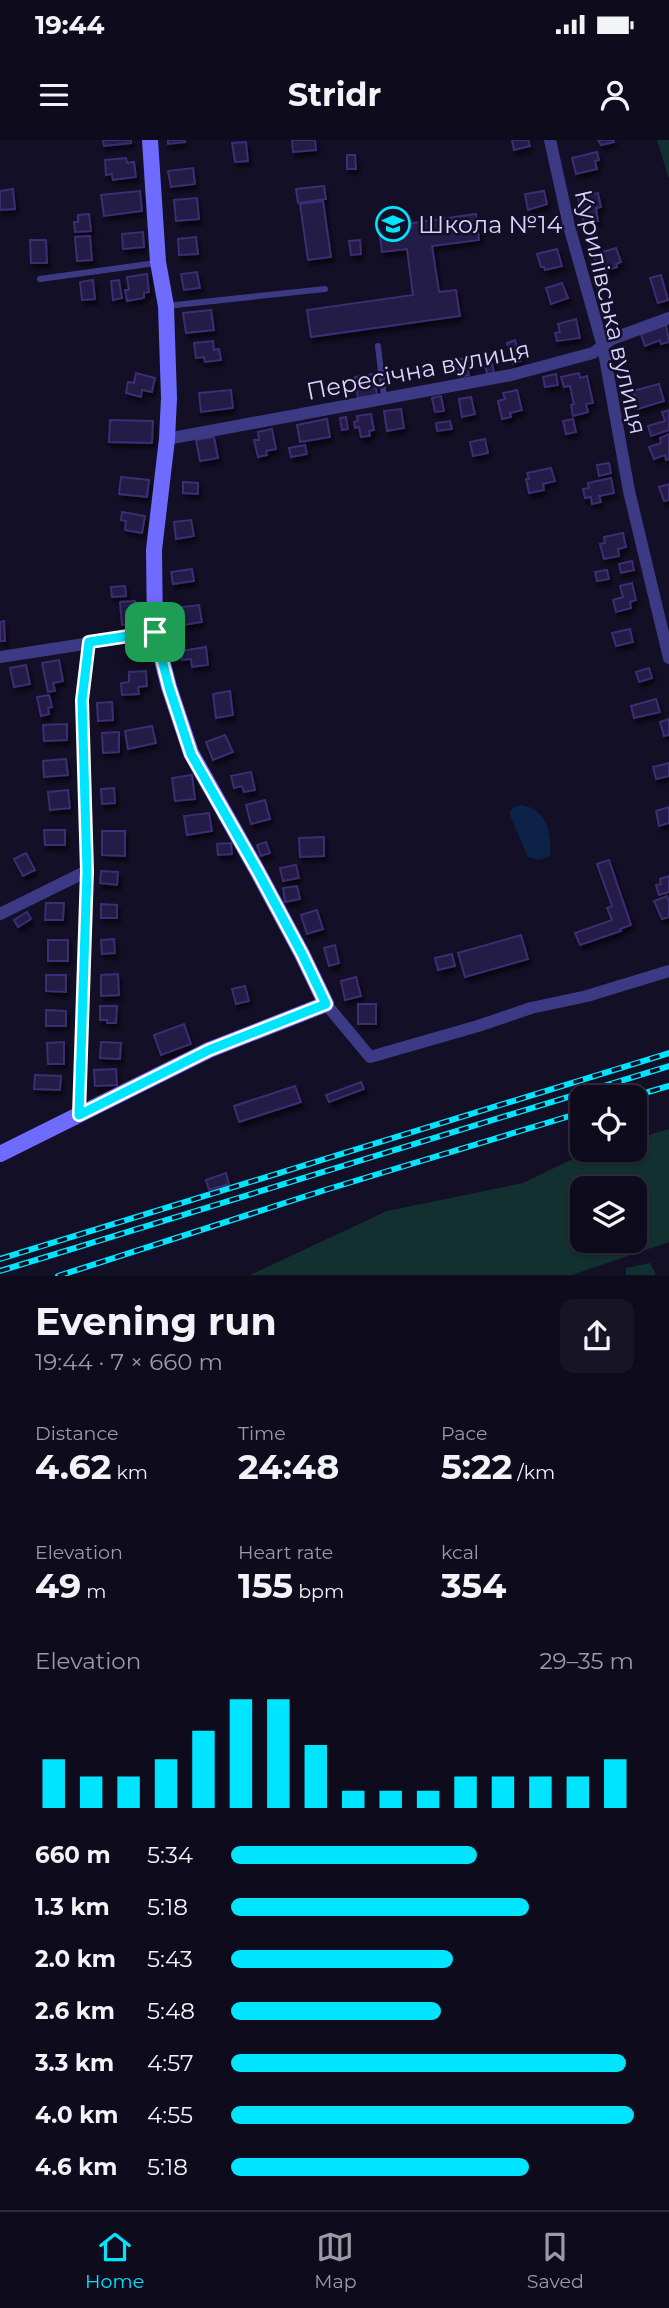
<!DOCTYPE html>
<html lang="en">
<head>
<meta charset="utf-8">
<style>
  body { margin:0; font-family:Montserrat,sans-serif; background:#171425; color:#f1f3f6; height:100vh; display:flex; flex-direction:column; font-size:26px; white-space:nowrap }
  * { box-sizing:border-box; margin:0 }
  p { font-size:23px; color:#9b9ba3 }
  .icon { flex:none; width:38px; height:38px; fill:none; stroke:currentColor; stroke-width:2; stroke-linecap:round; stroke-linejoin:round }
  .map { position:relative; height:1136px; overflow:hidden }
  .side { display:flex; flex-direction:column; background:#0e0b1c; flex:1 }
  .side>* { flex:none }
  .tools { position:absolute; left:570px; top:945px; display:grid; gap:14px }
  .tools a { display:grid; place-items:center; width:77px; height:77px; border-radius:14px; background:#0e0b1c; box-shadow:0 2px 5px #0004,0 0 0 2px #2e2b3b; font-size:35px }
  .pin { position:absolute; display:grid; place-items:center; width:60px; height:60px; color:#fff; margin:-30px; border-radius:14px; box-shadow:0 4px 10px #0006 }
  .round { display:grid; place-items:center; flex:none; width:74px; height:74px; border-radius:14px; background:#171425 }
  .headline { display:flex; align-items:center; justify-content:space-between; height:119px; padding:0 35px }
  h1 { font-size:38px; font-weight:700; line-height:52px }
  .metrics { display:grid; grid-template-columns:repeat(3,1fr); gap:10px; height:119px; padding:7px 35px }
  .metrics div { display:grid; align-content:center }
  .metrics b { font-size:35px; font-weight:700 }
  .metrics small { font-size:19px; font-weight:400 }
  .metrics p { font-size:19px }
  .chart { height:196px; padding:14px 35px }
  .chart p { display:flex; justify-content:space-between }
  .chart svg { width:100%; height:126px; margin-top:7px; stroke:#00e5ff; stroke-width:6 }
  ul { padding:0 35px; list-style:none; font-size:23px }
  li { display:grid; grid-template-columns:112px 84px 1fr; align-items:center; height:52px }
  li i { height:18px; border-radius:9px; background:#00e5ff }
  .status { display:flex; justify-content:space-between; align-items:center; height:49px; padding:0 35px; background:#0e0b1c; direction:ltr }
  .status svg { height:19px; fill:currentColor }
  header { display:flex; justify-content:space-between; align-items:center; height:91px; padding:0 35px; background:#0e0b1c; font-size:32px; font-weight:700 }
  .tab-bar { display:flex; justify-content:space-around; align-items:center; height:98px; border-top:2px solid #2e2b3b; background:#0e0b1c; font-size:19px; color:#9b9ba3 }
  .tab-bar a { display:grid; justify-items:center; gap:4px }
  .tab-bar .selected { color:#00e5ff }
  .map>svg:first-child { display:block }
  .green { fill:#12302f; fill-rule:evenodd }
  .water { fill:#0c2248 }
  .building { fill:#241b47; stroke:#3b2d73; stroke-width:2; filter:url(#shadow) }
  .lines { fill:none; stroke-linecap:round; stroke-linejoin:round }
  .lane { stroke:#3d3a85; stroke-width:6 }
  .street { stroke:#3d3a85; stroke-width:12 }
  .secondary { stroke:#6f6bff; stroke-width:16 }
  .rail-casing { stroke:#00e5ff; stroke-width:6 }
  .rail { stroke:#130f26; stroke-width:3.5; stroke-dasharray:10; stroke-linecap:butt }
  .route-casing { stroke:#fff; stroke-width:14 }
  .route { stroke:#00e5ff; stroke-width:9 }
  .labels { text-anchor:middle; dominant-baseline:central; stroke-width:5; stroke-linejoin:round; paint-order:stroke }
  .poi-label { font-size:24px; fill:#d9d4ff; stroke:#130f26; text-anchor:start }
  .street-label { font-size:24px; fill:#d9d4ff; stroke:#130f26 }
</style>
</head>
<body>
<div class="status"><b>19:44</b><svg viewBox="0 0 49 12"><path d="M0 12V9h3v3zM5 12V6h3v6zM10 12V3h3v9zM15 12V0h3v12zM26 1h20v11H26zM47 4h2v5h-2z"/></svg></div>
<header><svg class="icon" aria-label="menu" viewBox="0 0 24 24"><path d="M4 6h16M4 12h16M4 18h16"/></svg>Stridr<svg class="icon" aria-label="person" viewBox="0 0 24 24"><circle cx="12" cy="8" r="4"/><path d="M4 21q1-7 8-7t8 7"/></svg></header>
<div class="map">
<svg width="669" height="1136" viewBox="0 0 669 1136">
  <defs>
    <filter id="shadow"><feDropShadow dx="2.5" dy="4.5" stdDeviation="2" flood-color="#0009"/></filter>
  </defs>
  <rect width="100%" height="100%" fill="#130f26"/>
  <g class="green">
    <path d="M657 0H669V39Z"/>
    <path d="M669 989V1102L572 1135H250L387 1071 523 1043 583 1014 599 1010H635V999ZM635 1048V1101H583V1048Z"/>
    <path d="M650 1123 656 1135H626V1128Z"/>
  </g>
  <path class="water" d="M521 665C546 669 552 692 550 716L539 720 528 717 509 673 514 667Z"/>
  <g class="building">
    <path d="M103 0H131V3L104 6Z"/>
    <path d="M168 0H185V2L168 4Z"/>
    <path d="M292 0H315L316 10 293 12Z"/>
    <path d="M512 0H528L530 6 514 10Z"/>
    <path d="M598 0H613L614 2 601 5Z"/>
    <path d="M246 2 248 21 235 22 232 3Z"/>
    <path d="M597 12 599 20 595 21 597 29 576 34 572 18Z"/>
    <path d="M347 15H355L356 29H347Z"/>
    <path d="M126 18 127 23 134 22 136 37 113 40 112 34 106 35 105 20Z"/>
    <path d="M193 28 195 44 171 47 168 31Z"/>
    <path d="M324 46 326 59 298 63 296 49Z"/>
    <path d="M13 49 15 69 0 70V51Z"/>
    <path d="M140 51 142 71 104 76 101 55Z"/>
    <path d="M544 51 547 64 528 70 525 54Z"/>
    <path d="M598 53 601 67 596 68 598 81 584 84 578 58Z"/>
    <path d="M197 58 199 79 176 81 174 60Z"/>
    <path d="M323 61 331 117 308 120 300 64Z"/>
    <path d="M89 74 91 91 75 92 74 82H78V75Z"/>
    <path d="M476 74 479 100 432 106 439 152 456 150 460 176 311 197 307 170 413 155 407 109 382 112 379 88Z"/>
    <path d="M143 92 144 107 123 109 122 94Z"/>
    <path d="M90 96 92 120 77 121 75 97Z"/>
    <path d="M196 97 198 114 179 115 178 99Z"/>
    <path d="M30 100H46L47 123H31Z"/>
    <path d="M360 100 361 114 351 115 349 101Z"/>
    <path d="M616 108 621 122 616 124 617 127 599 133 593 115Z"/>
    <path d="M557 109 562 126 545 130 544 127H541L537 114Z"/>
    <path d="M197 132 200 148 184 150 181 134Z"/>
    <path d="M147 134 149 152 144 153V158L127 161 125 150H129L127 137Z"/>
    <path d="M661 135 668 160 658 163 650 138Z"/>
    <path d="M93 140 95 159 82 160 80 142Z"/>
    <path d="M119 140 122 158 113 160 111 141Z"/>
    <path d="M562 143 568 158 551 164 546 148Z"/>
    <path d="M211 170 214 190 186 193 183 173Z"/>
    <path d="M576 179 580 198 557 201 555 193 560 192 558 184Z"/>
    <path d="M666 185 669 202 661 204 660 200 645 206 641 194Z"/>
    <path d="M515 200 521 221 513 224 507 203Z"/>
    <path d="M213 201 214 210 219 209 221 220 205 222 204 217 196 218 194 203Z"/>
    <path d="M466 218 469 235 460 237 456 220Z"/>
    <path d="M491 219 494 233 487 234 484 220Z"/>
    <path d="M136 233 155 238 152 252 142 250 141 257 126 253 128 242 134 243Z"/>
    <path d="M579 233 580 238 587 236 593 263 586 264 588 272 573 276 571 265 574 264 570 246 564 247 561 237Z"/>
    <path d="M374 234 377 255 358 258 355 237Z"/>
    <path d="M556 234 558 245 545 247 543 237Z"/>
    <path d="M659 244 664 261 638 269 633 251Z"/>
    <path d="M231 250 233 268 201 272 199 253Z"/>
    <path d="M517 250 522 270 510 273 511 277 502 279 498 261 505 259 503 253Z"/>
    <path d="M441 256 444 271 435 272 432 258Z"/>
    <path d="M471 257 475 274 462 277 459 259Z"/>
    <path d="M401 269 404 288 387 291 384 271Z"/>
    <path d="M669 270V290L651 296 648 286 665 281 662 272Z"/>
    <path d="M371 274 374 290 369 291 370 296 361 297 359 287 355 288 354 282 358 281 357 276Z"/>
    <path d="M346 277 348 289 342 290 340 278Z"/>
    <path d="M327 279 330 297 300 302 297 285Z"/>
    <path d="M573 279 576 292 566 294 563 281Z"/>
    <path d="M110 280 153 281 152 303 109 302Z"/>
    <path d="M450 281 452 289 437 291 436 283Z"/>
    <path d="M272 289 276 309 266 311 267 315 258 317 254 300H259L258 292Z"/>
    <path d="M669 294V319L666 320 665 315 654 319 649 307 661 303 660 298Z"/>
    <path d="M214 297 218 318 200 321 196 300Z"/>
    <path d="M485 299 488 313 473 316 470 302Z"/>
    <path d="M305 305 307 314 291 317 289 308Z"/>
    <path d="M609 323 611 333 599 336 597 325Z"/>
    <path d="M551 328 555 341 543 344 544 350 529 353 526 339H529L527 333Z"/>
    <path d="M121 337 149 340 147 357 119 354Z"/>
    <path d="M611 338 614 353 599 356 601 362 592 364 591 357 585 358 583 349 589 348 588 343Z"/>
    <path d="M183 342 198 343V354L183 353Z"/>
    <path d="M669 344V360L664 361 659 347Z"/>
    <path d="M122 372 145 376 142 393 125 390 126 381 121 380Z"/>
    <path d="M191 380 194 396 176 399 174 382Z"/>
    <path d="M623 393 626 407 618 409 619 416 604 419 600 404 605 403 604 397Z"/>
    <path d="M632 421 634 430 621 433 619 424Z"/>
    <path d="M192 429 194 441 173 444 171 432Z"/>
    <path d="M607 430 609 439 597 441 595 432Z"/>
    <path d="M632 443 636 460 630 462 631 468 616 472 613 460 623 457 620 446Z"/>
    <path d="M125 446 126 456 112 457 111 447Z"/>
    <path d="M135 461 136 479H132V484L122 485 120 462Z"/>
    <path d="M199 465 202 482 176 486 174 468Z"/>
    <path d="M4 481 5 501H0V482Z"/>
    <path d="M630 489 633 502 616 506 612 493Z"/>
    <path d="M206 507 208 525 192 527 191 519 182 520 181 511Z"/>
    <path d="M59 520 63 541 53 543 55 551 48 552 42 523Z"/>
    <path d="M26 525 30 544 14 547 10 528Z"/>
    <path d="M649 528 652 538 639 542 636 532Z"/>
    <path d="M146 531 147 546 138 547 139 554 122 555 121 543 129 542V532Z"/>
    <path d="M230 551 233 575 216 578 213 554Z"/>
    <path d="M49 555 52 567 48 568 49 574 41 576 37 557Z"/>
    <path d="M656 559 660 572 634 578 631 566Z"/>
    <path d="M112 562 113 580 98 581 97 563Z"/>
    <path d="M669 579V595L664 596 660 582Z"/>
    <path d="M67 584V600L44 601 43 585Z"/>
    <path d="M152 586 156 603 128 609 125 591Z"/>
    <path d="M119 592V612L103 613 102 593Z"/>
    <path d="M225 595 233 612 213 620 206 602Z"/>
    <path d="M66 619 68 635 44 637 43 621Z"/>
    <path d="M669 623V636L656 639 653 627Z"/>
    <path d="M251 632 255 650 244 652 242 646 234 648 231 636Z"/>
    <path d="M192 635 195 659 175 661 172 638Z"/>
    <path d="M114 648 115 663 102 664 101 649Z"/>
    <path d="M68 650 70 668 50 670 48 652Z"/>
    <path d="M265 660 270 679 251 684 246 665Z"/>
    <path d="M669 667V683L659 686 656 671Z"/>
    <path d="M209 673 212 691 187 695 184 676Z"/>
    <path d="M44 690H65V705H45Z"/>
    <path d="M102 691H125V716L102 715Z"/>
    <path d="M324 697V716L300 717 299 698Z"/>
    <path d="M266 702 270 713 261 716 257 705Z"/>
    <path d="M231 703 232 714 218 715 217 704Z"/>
    <path d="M26 713 35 730 23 736 14 719Z"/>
    <path d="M609 720 631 785 620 789 621 791 580 805 575 793 612 780 607 768 612 766 597 724Z"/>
    <path d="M296 725 299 738 283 741 280 728Z"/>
    <path d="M101 731 118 732 117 745 100 743Z"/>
    <path d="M669 736V752L659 755 656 745 661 744 660 739Z"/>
    <path d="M297 746 300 759 285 762 283 748Z"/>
    <path d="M667 756 669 762V777L662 779 654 761Z"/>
    <path d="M46 763H64L63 780H45Z"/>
    <path d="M101 764 117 765V778H101Z"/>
    <path d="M317 770 323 789 307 794 301 775Z"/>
    <path d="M27 772 31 779 18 787 14 780Z"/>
    <path d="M521 795 528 819 465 837 458 813Z"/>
    <path d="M114 799 115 813 102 814 101 800Z"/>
    <rect x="48" y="800" width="20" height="21"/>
    <path d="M335 805 339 823 329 826 324 808Z"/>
    <path d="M452 814 455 826 438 830 435 818Z"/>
    <path d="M118 834 119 855 101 856V835Z"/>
    <path d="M46 835H66V852L46 851Z"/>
    <path d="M356 837 361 856 345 860 341 841Z"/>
    <path d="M245 846 249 861 236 864 232 849Z"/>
    <rect x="358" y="864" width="18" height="20"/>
    <path d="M100 866H117L116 883H107V880H100Z"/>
    <path d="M46 870 66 871V886H46Z"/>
    <path d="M184 884 191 904 161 915 154 895Z"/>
    <path d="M64 902V924H48L47 903Z"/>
    <path d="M101 902 121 903 120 919 100 918Z"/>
    <path d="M116 929 117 945 95 946 94 930Z"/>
    <path d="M35 935 61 936 60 950 34 949Z"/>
    <path d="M361 942 364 949 329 962 326 955Z"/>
    <path d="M295 946 301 962 239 982 234 966Z"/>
    <path d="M226 1033 229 1044 209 1050 206 1040Z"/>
  </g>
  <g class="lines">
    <g class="lane">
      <path d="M40 139 156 123"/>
      <path d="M166 166 325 149"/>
      <path d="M378 206 384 258"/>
    </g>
    <g class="street">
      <path d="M550 0 569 86 603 207 629 351 669 518"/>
      <path d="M167 299 511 235 593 213 612 199 669 178"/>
      <path d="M0 517 155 493"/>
      <path d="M0 774 87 731"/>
      <path d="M326 864 370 917 478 886 531 868 587 856 669 831"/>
      <path d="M79 975 87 731 82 560 89 502"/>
    </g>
    <path class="secondary" d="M0 1014 209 910 326 864 302 814 258 732 191 613 169 547 155 493 154 410 167 299 169 258 166 166 158 122 150 0"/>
    <g class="rail-casing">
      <g id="rail">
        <path d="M631 957 669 946"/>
        <path d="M0 1119 669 913"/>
        <path d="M0 1131 669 926"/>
        <path d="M58 1136 325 1050 583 972"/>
      </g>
    </g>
    <use href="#rail" class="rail"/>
  </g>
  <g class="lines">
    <g class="route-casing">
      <path id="route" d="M155 492 169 547 191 614 258 732 302 814 326 864 209 910 79 975 87 731 82 560 89 502Z"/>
    </g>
    <use href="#route" class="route"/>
  </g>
  <defs>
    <g id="school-ring" transform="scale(1.75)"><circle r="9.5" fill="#130f26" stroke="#00e5ff" stroke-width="1.5"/><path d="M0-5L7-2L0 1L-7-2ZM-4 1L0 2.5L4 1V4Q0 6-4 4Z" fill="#00e5ff"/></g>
  </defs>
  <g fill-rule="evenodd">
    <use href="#school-ring" x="393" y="84"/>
  </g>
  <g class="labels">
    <g class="poi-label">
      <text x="418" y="84">Школа №14</text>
    </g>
    <g class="street-label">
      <text transform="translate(611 172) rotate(77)">Курилівська вулиця</text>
      <text transform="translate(418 230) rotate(-11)">Пересічна вулиця</text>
    </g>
  </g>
</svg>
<div class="tools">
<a><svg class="icon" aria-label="locate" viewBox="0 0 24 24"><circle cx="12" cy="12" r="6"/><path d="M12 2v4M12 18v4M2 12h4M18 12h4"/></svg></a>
<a><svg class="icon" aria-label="layers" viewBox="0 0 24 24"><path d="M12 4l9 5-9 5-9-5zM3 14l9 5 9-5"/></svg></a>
</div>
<div class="pin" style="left:155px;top:492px;background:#1e9e55"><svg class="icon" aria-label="arrive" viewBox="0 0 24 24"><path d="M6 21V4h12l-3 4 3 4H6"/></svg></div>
</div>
<section class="side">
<div class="headline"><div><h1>Evening run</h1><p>19:44 · 7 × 660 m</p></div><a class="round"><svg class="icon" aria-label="share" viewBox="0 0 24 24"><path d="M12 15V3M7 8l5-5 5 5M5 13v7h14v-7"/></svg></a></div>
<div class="metrics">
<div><p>Distance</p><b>4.62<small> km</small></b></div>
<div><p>Time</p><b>24:48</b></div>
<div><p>Pace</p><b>5:22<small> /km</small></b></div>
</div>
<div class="metrics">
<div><p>Elevation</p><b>49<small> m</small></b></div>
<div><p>Heart rate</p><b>155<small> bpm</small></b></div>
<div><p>kcal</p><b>354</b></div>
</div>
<div class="chart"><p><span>Elevation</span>29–35 m</p>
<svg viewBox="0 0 160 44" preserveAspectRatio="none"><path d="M5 44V27M15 44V33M25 44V33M35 44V27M45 44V17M55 44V6M65 44V6M75 44V22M85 44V38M95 44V38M105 44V38M115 44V33M125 44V33M135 44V33M145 44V33M155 44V27"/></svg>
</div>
<ul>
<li><b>660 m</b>5:34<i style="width:61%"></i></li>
<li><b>1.3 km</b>5:18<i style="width:74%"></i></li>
<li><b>2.0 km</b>5:43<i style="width:55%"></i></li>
<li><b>2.6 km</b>5:48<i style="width:52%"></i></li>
<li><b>3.3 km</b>4:57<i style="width:98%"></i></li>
<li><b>4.0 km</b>4:55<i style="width:100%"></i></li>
<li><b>4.6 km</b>5:18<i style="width:74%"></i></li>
</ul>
</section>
<nav class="tab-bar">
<a class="selected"><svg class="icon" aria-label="home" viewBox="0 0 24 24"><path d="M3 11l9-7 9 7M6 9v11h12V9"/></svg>Home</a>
<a><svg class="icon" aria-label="map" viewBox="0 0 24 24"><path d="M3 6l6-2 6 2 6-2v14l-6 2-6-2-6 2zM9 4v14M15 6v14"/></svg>Map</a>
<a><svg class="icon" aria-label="saved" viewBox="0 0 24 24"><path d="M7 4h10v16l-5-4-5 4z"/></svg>Saved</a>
</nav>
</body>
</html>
